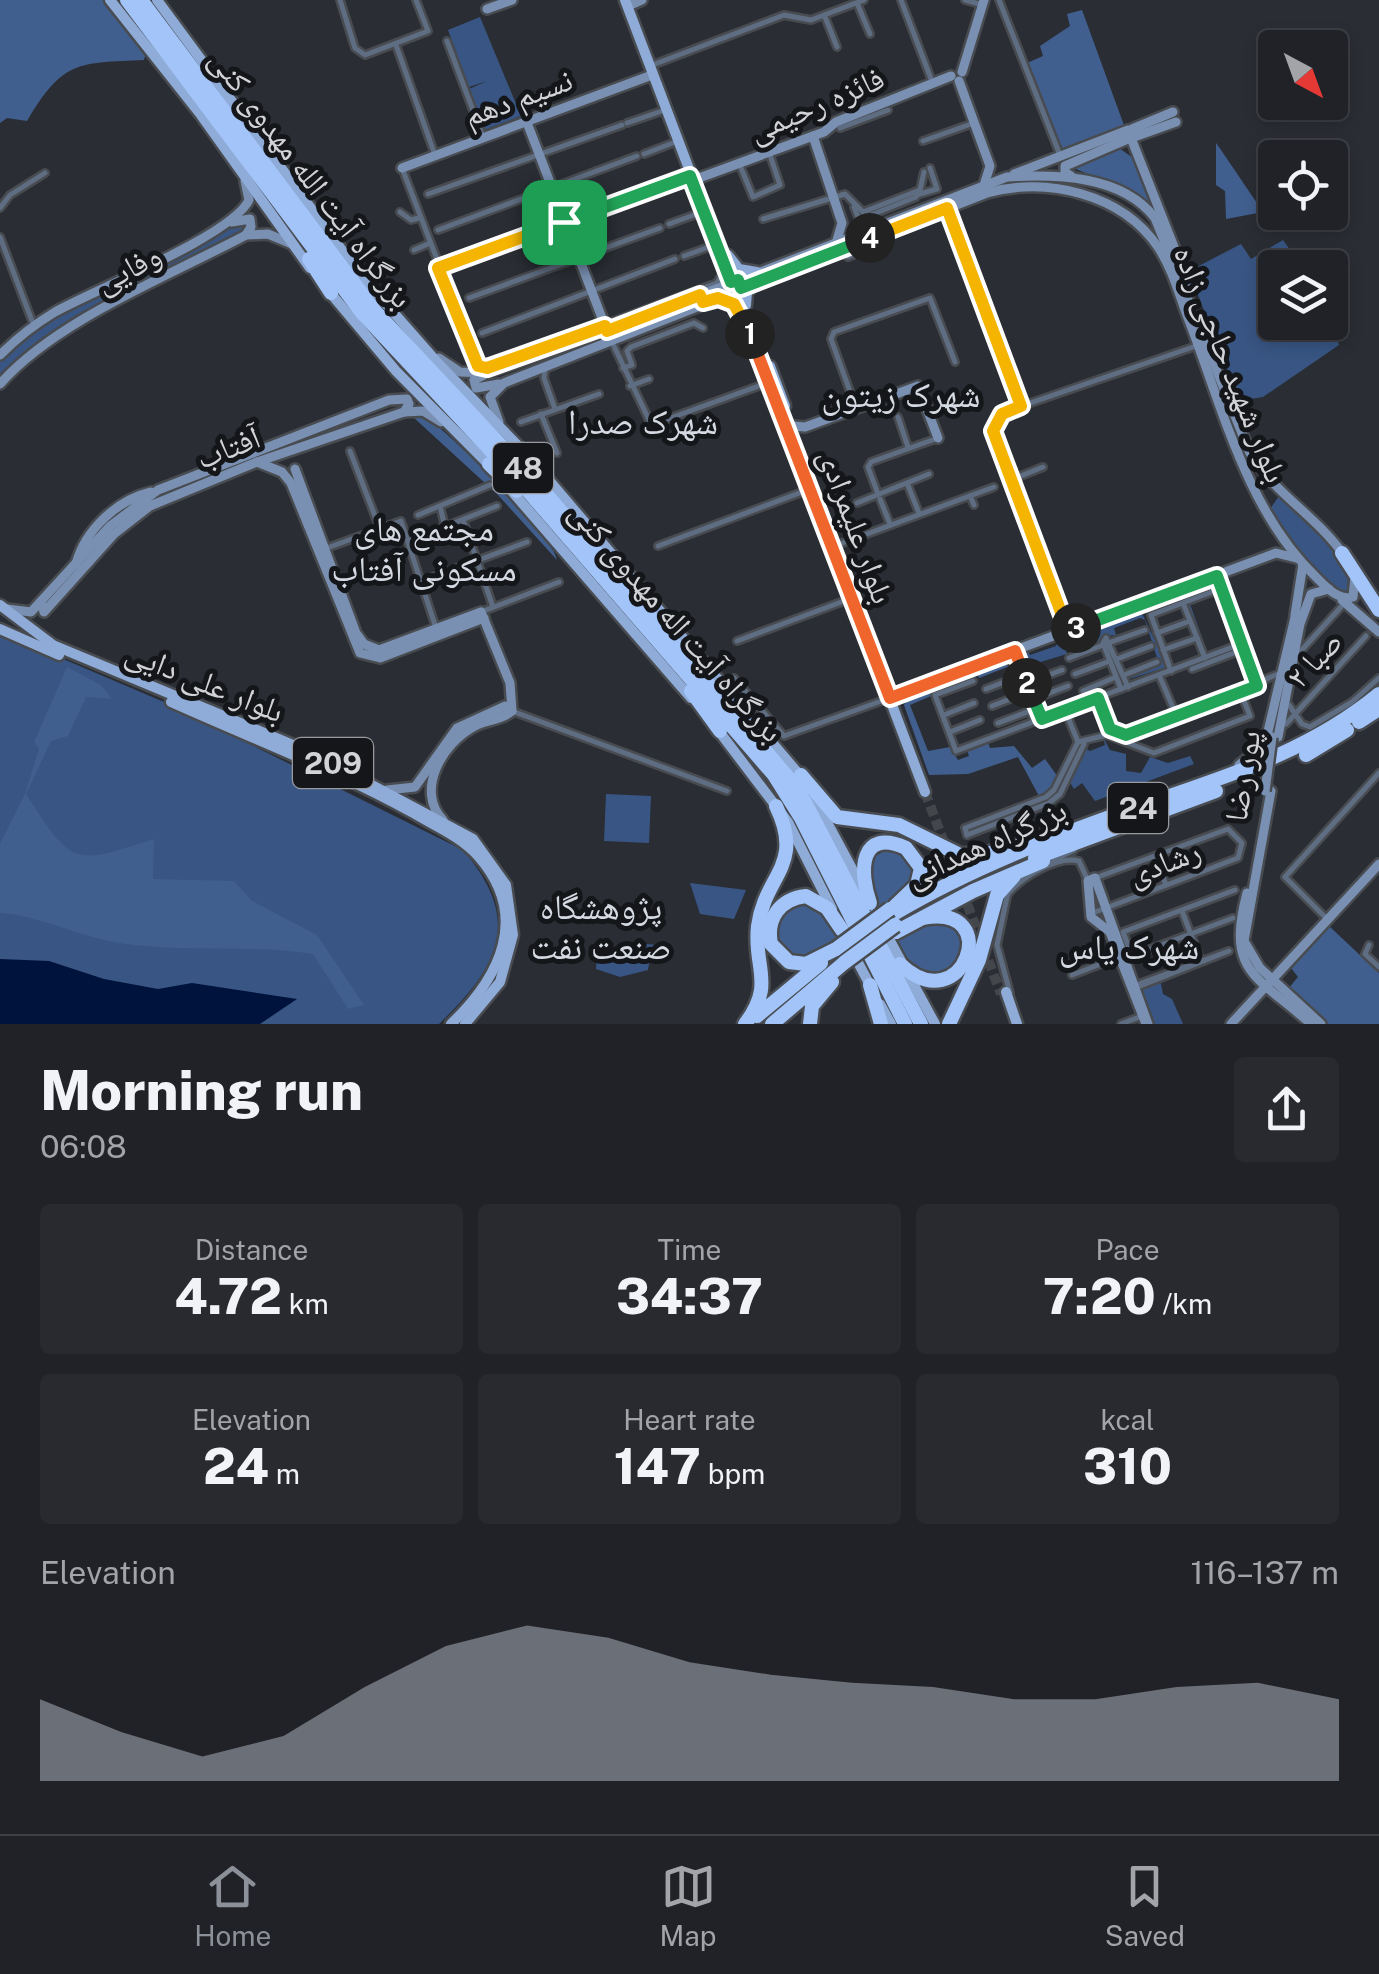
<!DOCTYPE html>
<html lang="en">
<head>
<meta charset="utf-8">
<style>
  body { margin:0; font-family:"Public Sans","Noto Naskh Arabic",sans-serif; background:#282a2f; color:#f1f3f6; height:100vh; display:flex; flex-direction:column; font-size:38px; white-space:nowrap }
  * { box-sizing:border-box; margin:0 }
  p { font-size:32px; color:#a2a4a7 }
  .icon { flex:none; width:55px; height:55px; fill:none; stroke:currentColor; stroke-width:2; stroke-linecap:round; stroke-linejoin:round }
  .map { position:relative; height:1024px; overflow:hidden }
  .sheet { display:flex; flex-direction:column; background:#202227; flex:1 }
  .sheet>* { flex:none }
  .needle { width:65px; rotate:139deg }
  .controls { position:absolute; left:1258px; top:30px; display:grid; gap:20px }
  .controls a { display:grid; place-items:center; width:90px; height:90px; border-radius:10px; background:#202227; box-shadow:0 5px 15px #0003,0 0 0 2px #3d3f44; font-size:50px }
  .pin { position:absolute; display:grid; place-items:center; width:85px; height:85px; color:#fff; margin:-42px; border-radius:20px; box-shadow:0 5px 15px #0006 }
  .km { position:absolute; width:50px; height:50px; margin:-25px; border-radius:50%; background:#222; color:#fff; font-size:28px; line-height:50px; text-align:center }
  .round { display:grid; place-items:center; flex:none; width:105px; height:105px; border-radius:10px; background:#282a2f }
  .overview { display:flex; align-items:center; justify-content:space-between; height:170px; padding:0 40px }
  h1 { font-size:55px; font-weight:800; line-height:75px }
  .metrics { display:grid; grid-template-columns:repeat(3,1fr); gap:15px; height:170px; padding:10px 40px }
  .metrics div { display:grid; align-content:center; border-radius:10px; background:#282a2f; text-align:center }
  .metrics b { font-size:50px; font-weight:800 }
  .metrics small { font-size:28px; font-weight:400 }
  .metrics p { font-size:28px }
  .chart { height:280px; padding:20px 40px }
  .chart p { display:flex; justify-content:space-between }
  .chart svg { width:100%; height:180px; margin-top:10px; fill:#8c9099; opacity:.7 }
  .tabs { display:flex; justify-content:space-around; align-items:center; height:140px; border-top:2px solid #3d3f44; background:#202227; font-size:28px; color:#a2a4a7 }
  .tabs a { display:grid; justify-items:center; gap:5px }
  .tabs .active { color:#8c9099 }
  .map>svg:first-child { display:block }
  .green { fill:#385583 }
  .forest { fill:#415f8e }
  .water { fill:#00133c }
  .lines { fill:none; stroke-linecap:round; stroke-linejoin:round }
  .primary-tunnel { stroke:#43474c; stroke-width:10; stroke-dasharray:10 5; stroke-linecap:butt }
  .street-casing { stroke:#484c51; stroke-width:10 }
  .secondary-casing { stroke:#484c51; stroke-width:14 }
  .primary-casing { stroke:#484c51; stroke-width:15 }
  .highway-casing { stroke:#484c51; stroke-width:19 }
  .street { stroke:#5f6d82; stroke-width:5 }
  .secondary { stroke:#7a90b2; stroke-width:9 }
  .primary { stroke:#8fabd7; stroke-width:10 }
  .highway { stroke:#a2c4f9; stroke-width:14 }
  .secondary-bridge-casing { stroke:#484c51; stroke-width:14; stroke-linecap:butt }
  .highway-bridge-casing { stroke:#484c51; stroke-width:19; stroke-linecap:butt }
  .secondary-bridge { stroke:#7a90b2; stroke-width:9 }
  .highway-bridge { stroke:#a2c4f9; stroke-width:14 }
  .split-1-casing { stroke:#fff; stroke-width:20 }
  .split-2-casing { stroke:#fff; stroke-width:20 }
  .split-3-casing { stroke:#fff; stroke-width:20 }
  .split-4-casing { stroke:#fff; stroke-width:20 }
  .split-5-casing { stroke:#fff; stroke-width:20 }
  .split-1 { stroke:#f5b400; stroke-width:12 }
  .split-2 { stroke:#f0652b; stroke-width:12 }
  .split-3 { stroke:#22a559; stroke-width:12 }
  .split-4 { stroke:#f5b400; stroke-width:12 }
  .split-5 { stroke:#22a559; stroke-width:12 }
  .labels { text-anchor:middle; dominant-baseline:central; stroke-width:10; stroke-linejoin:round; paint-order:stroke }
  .shield { fill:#141619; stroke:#989a9e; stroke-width:2.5 }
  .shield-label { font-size:30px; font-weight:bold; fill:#d1d3d7 }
  .street-label { font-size:32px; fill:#d1d3d7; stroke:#141619 }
  .neighbourhood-label { font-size:35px; fill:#d4d9e2; stroke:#141619 }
</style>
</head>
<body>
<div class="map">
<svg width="1379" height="1024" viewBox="0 0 1379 1024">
  <rect width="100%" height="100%" fill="#2a2e34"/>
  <g class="green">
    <path d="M480 17 521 116 484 130 469 89 487 81 469 87 448 30Z"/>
    <path d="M249 222 244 231 53 332 0 379V358L47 320 229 225Z"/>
    <path d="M1283 240 1302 267 1275 268V322H1330V314L1339 345 1263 397 1250 399 1248 407 1240 405 1189 271 1241 244 1251 259Z"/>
    <path d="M1279 496C1313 514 1345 555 1353 592L1345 595C1315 579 1283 541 1270 509Z"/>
    <path d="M1185 590 1210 660 1185 600 1149 613 1146 607 1140 609 1167 666 1164 668 1126 680 1159 664 1145 620 1140 618 1114 628 1116 635 1103 636 1100 645 1092 636 1065 646 1067 654 1024 667 1022 650 1027 648 1030 655 1056 646 1060 637Z"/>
    <path d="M0 632 171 705 463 850C524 922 498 967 439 1024H0Z"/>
    <path d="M1103 737 1110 750 1126 754V771L1141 773 1150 757 1168 763 1190 756 1194 764 1095 801 1082 783 1074 789 1069 781 1085 748 1090 751 1105 745Z"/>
    <path d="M606 794 651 796 649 843 604 841Z"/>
    <path d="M690 883 746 890 734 919 700 914Z"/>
    <path d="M598 941H603V951L639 953 646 944 667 946 663 954 650 957 648 970 620 977 596 969Z"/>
    <path d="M1160 979 1163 994 1172 999 1183 1024H1151L1139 992Z"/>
  </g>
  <g class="forest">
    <path d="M0 0H108L147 50 144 60C78 63 63 60 27 121L7 118 0 123Z"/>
    <path d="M1082 10 1125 128 1061 151 1027 63 1043 56 1040 46 1070 26 1067 14Z"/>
    <path d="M1216 143 1219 147 1263 212 1226 219 1225 191 1216 185Z"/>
    <path d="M1119 148 1133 158 1159 219 1139 195 1071 167Z"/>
    <path d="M412 416C420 418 428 419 435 424 458 442 553 536 557 560L498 495Z"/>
    <path d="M1003 658 1010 666 979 678 975 671 967 674 968 680 910 705 928 751 950 747 958 760 969 756 967 750 988 742 990 748 1014 746 1032 768 1045 759 1058 777 1052 791 1040 798 1018 757 968 774 929 775 904 705 910 693Z"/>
    <path d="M67 667 101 685 112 699 86 697 68 736 51 741 26 794C73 867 73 865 154 839L153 879 234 881 252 901 317 935 364 1005 348 1009 313 954C248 944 182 953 119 943 76 936 42 916 0 913V844L25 794 39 749 34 742Z"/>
    <path d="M890 848 899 850 913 863 915 879 881 910 864 876 868 860Z"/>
    <path d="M806 900 824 910 840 938 811 959 788 956 776 942C777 916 783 911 806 900Z"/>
    <path d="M924 921C945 924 958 925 966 948L948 980 912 971 895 939Z"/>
    <path d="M1329 926 1379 973V1024H1326L1288 989 1298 977 1291 968Z"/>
  </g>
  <path class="water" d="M0 959 49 961 104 979 158 989 192 983 297 999 260 1024H0Z"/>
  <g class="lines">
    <path class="primary-tunnel" d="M925 792 1001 994"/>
    <g class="street-casing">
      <g id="street">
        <path d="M340 0 355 48 365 55 428 31 416 0"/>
        <path d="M901 0 933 84"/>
        <path d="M965 0 983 5"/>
        <path d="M999 0 1060 155"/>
        <path d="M857 3 870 34"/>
        <path d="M825 17 837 47"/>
        <path d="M447 41 483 137"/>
        <path d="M396 45 435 155"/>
        <path d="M655 64 784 15 811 20 864 0"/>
        <path d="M627 123 665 110"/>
        <path d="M840 128 888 110"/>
        <path d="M923 141 974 123"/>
        <path d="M644 154 678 141"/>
        <path d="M739 163 753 197 780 185 769 152"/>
        <path d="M402 168 478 366 487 368 717 283 724 270"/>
        <path d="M428 194 622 125"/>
        <path d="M916 195 937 189 930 168"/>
        <path d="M854 207 858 217H866L916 197"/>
        <path d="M0 208 10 195 45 173"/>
        <path d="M948 210 1021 406"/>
        <path d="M400 212 411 220 419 218"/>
        <path d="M763 219 845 194 863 212 920 190 924 172"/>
        <path d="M669 224 705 211"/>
        <path d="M438 230 637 156"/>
        <path d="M0 237 34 326"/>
        <path d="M414 250 428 244"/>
        <path d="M842 253 848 257 873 247 874 239"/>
        <path d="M684 256 717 244"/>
        <path d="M438 268 689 177"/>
        <path d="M469 298 660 228"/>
        <path d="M482 333 675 259"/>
        <path d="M612 342 650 422 665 420 767 383"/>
        <path d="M623 368 632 365 627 351 631 347 694 323 703 328"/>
        <path d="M545 370 544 378 555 409"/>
        <path d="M630 386 649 379"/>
        <path d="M856 408 831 339 834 332 930 298 955 362"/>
        <path d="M541 414 557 453"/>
        <path d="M898 417 908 447"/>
        <path d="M521 422 599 394"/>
        <path d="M350 451 380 529"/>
        <path d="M1011 480 1043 467"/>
        <path d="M907 483 919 513"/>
        <path d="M878 494 868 467 871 462 938 438"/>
        <path d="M970 496 974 505"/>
        <path d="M880 499 890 524"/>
        <path d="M857 503 929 474"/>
        <path d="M440 506 445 527"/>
        <path d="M418 515 490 485"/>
        <path d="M463 520 493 607"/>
        <path d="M408 541 497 506"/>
        <path d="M837 545 994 487"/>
        <path d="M658 546 810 489"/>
        <path d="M327 548 401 521 436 628"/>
        <path d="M1217 576 1257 686"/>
        <path d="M422 581 527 542"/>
        <path d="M1183 603 1205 658"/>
        <path d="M481 612 559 582"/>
        <path d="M1068 631 993 431 1002 414 1013 409 1199 345"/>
        <path d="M1157 633 1190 621"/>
        <path d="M737 641 852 598"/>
        <path d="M1111 642 1145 630"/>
        <path d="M1163 650 1197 638"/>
        <path d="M1015 652 1042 719"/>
        <path d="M1299 653 1341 607"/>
        <path d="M1008 654 1034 721"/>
        <path d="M1069 658 1103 645"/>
        <path d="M1117 659 1151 646"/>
        <path d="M1192 669 1244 649"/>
        <path d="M1171 671 1151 615 1217 590"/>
        <path d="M1075 674 1110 661"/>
        <path d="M1124 675 1157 662"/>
        <path d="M1159 675 1177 717"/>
        <path d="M734 678 784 736 887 699"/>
        <path d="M973 681 935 695 956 751 1238 645"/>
        <path d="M1027 683 1062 670"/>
        <path d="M986 689 1017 677"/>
        <path d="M1121 689 1103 643 1106 638 1128 687"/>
        <path d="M1083 691 1116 677"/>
        <path d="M1034 699 1068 686"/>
        <path d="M1289 705 1302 724 1310 727 1352 702 1379 678"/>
        <path d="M992 706 1023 694"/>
        <path d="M1065 710 1078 742 1107 735 1110 729 1098 698"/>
        <path d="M512 711 727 791"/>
        <path d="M944 715 974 703"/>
        <path d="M998 723 1030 711"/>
        <path d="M1286 724 1366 636"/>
        <path d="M1110 729 1132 735 1278 674"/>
        <path d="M950 732 980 720"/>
        <path d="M1107 735 1154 753 1250 716 1241 693"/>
        <path d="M967 835 965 828 1046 797 1054 790 1078 742"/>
        <path d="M967 835 1049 803 1060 794 1084 744"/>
        <path d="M1155 856 1166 885"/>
        <path d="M1048 863 1074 850"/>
        <path d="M1008 892 997 945 1010 993"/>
        <path d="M1007 895C1021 878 1057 855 1079 861L1088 881"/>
        <path d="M1182 911 1201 961"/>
        <path d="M1090 914 1238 858 1242 843 1228 829 1095 878"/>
        <path d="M1233 918 1132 956 1123 932 1235 890"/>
        <path d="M1328 920 1285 877 1379 773"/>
        <path d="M1369 945 1365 954 1379 967"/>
        <path d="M1072 975 1119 957"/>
        <path d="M1135 988 1229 951 1136 985"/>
        <path d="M1121 1024 1142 1016"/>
      </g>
    </g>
    <g class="secondary-casing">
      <g id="secondary">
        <path d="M633 4 642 0"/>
        <path d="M487 9 512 0"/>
        <path d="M962 72 984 0"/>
        <path d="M959 81 990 166 984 185"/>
        <path d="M526 120 607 331"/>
        <path d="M1132 129 1173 112"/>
        <path d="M813 136 842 223 837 240"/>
        <path d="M1134 137 1176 122"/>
        <path d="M1131 138 1189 285"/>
        <path d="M402 168 652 75"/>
        <path d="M1014 174 1128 130"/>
        <path d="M1071 176 1065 172V166L1130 138"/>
        <path d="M699 178 824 132 836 122 951 76"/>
        <path d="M232 222 250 219 251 227 246 235"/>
        <path d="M0 355C17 338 35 324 55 312 94 290 233 235 249 200L245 181"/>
        <path d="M439 358 460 372 486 373 607 331 1007 177C1056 174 1122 175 1155 218L1250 453C1274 493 1316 516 1343 554"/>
        <path d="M484 375 474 380 476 388 499 384"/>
        <path d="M0 384C56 320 169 276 246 235L268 234 292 244"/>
        <path d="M499 422 490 397 504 383 987 193C1046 176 1122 194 1158 247 1172 268 1179 294 1188 318 1222 405 1246 510 1316 577 1326 587 1338 601 1353 597L1355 576"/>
        <path d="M793 426 805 427 918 386 938 438"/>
        <path d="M257 462 282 472 291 483 360 653 380 658 484 618"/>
        <path d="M295 469 356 633 364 644 379 650 481 612 510 683 512 711"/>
        <path d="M76 564C85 530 117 500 151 492"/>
        <path d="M1342 600 1379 632"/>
        <path d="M41 603 44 612 114 534 150 506 257 462 404 412 423 411 441 422"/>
        <path d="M7 609 31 612 110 526 158 490 389 400 407 399 409 404 404 412"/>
        <path d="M1295 615 1303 564"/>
        <path d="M895 695 1276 553 1296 558"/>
        <path d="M1278 737 1300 624 1311 594 1329 589"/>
        <path d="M1239 765 1265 744 1296 613"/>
        <path d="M387 790 415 787 457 728 505 706"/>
        <path d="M1271 791 1244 941 1260 968 1321 1024"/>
        <path d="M443 820C415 791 442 743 475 726 487 720 502 720 512 711"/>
        <path d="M1247 893C1226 973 1256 975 1311 1024"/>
        <path d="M1146 1024 1110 932 1091 917 1088 881 1095 878 1148 1024"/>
        <path d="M1231 1024 1379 864"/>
      </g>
    </g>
    <g class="primary-casing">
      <g id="primary">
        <path d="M110 0 201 115 310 268"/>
        <path d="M157 0 358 272 437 362 528 456"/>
        <path d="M625 0 925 792"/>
        <path d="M728 255 739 269 757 272"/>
        <path d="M327 289 396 371 491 467"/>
        <path d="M712 298 738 308"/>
        <path d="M746 305 747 292 757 281"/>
        <path d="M770 366 785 406"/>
        <path d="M542 472 803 779"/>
        <path d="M509 488 691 698"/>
        <path d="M0 605 53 645 310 752 473 839 506 885 513 935 500 982 465 1024"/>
        <path d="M0 629 59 655"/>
        <path d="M171 702C253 739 336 770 415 814 437 827 461 837 478 856 531 916 500 977 451 1024"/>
        <path d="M715 726 788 822 832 909"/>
        <path d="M814 798 863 889"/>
        <path d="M875 913 935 1024"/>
        <path d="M852 951 872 989"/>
        <path d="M1006 992 1017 1024"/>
        <path d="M880 1004 891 1024"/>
      </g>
    </g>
    <g class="highway-casing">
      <g id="highway">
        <path d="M127 0 362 313 520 482 774 775 801 818 905 1024"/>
        <path d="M141 0 375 311 542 489 798 789 921 1024"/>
        <path d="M309 259 331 293"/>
        <path d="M526 454 542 478"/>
        <path d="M489 464 517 491"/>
        <path d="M1342 553 1379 610"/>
        <path d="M691 691 720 731"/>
        <path d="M1359 722 1379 709"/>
        <path d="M1306 755 1347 730"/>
        <path d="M801 775 837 817 899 825 960 855H982L1026 844"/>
        <path d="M1035 858 1216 791"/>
        <path d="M870 903C859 872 859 827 906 848L921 868 917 885 895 906"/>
        <path d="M892 915C972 867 1065 832 1152 802 1234 774 1311 750 1379 694"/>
        <path d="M896 932 973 891 1043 861"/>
        <path d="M836 949 806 964 789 962 771 944C766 918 780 899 806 896L827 908 842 930"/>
        <path d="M900 964C963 1024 1006 902 923 918"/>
        <path d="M870 985 881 1024"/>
        <path d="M757 1016 821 963"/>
        <path d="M745 1024C776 984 753 967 758 926 765 874 805 866 776 806"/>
        <path d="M772 1024 845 962"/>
        <path d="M810 1024 812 1006 832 982"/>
        <path d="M949 1024 979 960 997 895 1014 876"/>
      </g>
    </g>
    <use href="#street" class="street"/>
    <use href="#secondary" class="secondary"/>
    <use href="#primary" class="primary"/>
    <use href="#highway" class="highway"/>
    <g class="secondary-bridge-casing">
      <path id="secondary-bridge" d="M1265 791 1272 737"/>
    </g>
    <g class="highway-bridge-casing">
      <g id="highway-bridge">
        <path d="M836 949 890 909"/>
        <path d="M845 962 895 925"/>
      </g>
    </g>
    <use href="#secondary-bridge" class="secondary-bridge"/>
    <use href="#highway-bridge" class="highway-bridge"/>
  </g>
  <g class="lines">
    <g class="split-1-casing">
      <path id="split-1" d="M564 222 438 268 478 366 487 368 605 326 607 331 700 295 703 302 718 298 734 304 750 334"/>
    </g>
    <g class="split-2-casing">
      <path id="split-2" d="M750 334 890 698 1015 651 1027 683"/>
    </g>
    <g class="split-3-casing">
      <path id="split-3" d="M1027 683 1042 719 1098 698 1110 729 1126 735 1257 686 1217 576 1076 628"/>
    </g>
    <g class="split-4-casing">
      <path id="split-4" d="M870 238 947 208 1021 406 1002 414 993 431 1068 631 1076 628"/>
    </g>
    <g class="split-5-casing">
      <path id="split-5" d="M564 222 690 176 731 282 738 280 741 288 870 238"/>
    </g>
    <use href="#split-1" class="split-1"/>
    <use href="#split-2" class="split-2"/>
    <use href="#split-3" class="split-3"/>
    <use href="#split-4" class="split-4"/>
    <use href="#split-5" class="split-5"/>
  </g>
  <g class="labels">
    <g class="shield">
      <rect x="493" y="443" width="60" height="50" rx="8"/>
      <rect x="293" y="738" width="80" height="50" rx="8"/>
      <rect x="1108" y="783" width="60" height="50" rx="8"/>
    </g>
    <g class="shield-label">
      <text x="523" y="468">48</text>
      <text x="333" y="763">209</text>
      <text x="1138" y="808">24</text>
    </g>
    <g class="street-label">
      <text transform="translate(518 97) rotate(-20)">نسیم دهم</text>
      <text transform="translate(816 104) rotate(-23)">فائزه رحیمی</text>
      <text transform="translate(312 178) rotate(53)">بزرگراه آیت الله مهدوی کنی</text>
      <text transform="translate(128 268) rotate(-27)">وفایی</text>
      <text transform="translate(1231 364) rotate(68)">بلوار شهید حاجی زاده</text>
      <text transform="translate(228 447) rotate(-21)">آفتاب</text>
      <text transform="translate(857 526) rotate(70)">بلوار علیمرادی</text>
      <text transform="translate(677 621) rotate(49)">بزرگراه آیت اله مهدوی کنی</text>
      <text transform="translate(1314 659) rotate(-47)">صبا ۲</text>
      <text transform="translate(205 681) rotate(22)">بلوار علی دایی</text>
      <text transform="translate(1242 776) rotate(-81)">پور رضا</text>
      <text transform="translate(986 842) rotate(-24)">بزرگراه همدانی</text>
      <text transform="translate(1164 862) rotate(-21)">رشادی</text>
    </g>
    <g class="neighbourhood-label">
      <text x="901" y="394">شهرک زیتون</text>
      <text x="643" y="421">شهرک صدرا</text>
      <text x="424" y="528">مجتمع های<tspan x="424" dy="40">مسکونی آفتاب</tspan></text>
      <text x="601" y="906">پژوهشگاه<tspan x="601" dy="40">صنعت نفت</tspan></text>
      <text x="1129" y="946">شهرک یاس</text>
    </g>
  </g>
</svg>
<div class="controls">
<a><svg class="needle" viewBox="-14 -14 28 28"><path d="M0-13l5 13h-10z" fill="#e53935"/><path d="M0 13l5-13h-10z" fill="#a2a4a7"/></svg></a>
<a><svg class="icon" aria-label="locate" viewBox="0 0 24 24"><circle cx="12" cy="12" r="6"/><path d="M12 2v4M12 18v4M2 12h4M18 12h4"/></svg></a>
<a><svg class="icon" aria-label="layers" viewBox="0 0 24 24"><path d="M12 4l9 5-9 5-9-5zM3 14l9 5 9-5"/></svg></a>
</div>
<div class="pin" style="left:564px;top:222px;background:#1e9e55"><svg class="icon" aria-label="arrive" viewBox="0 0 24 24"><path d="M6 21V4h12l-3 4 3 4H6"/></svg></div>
<b class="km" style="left:750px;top:334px">1</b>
<b class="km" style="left:1027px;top:683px">2</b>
<b class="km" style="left:1076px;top:628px">3</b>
<b class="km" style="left:870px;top:238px">4</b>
</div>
<section class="sheet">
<div class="overview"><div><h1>Morning run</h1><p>06:08</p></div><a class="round"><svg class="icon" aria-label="share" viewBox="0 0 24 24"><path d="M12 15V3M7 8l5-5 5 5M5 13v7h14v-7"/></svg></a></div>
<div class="metrics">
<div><p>Distance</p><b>4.72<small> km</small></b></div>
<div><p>Time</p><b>34:37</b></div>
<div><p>Pace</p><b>7:20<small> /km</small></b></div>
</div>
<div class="metrics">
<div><p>Elevation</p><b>24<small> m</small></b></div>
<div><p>Heart rate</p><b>147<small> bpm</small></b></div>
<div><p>kcal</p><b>310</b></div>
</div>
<div class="chart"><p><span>Elevation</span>116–137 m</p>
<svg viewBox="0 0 160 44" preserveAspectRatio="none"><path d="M0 44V24L10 32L20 38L30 33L40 21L50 11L60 6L70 9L80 15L90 18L100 20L110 21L120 24L130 24L140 21L150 20L160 24V44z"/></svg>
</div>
</section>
<nav class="tabs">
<a class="active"><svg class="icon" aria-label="home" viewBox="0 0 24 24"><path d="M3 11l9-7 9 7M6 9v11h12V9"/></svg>Home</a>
<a><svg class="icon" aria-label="map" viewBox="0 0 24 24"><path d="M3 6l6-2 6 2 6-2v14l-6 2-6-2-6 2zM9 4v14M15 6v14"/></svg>Map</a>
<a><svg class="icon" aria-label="saved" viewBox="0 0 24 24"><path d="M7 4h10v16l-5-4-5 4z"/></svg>Saved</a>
</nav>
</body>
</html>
